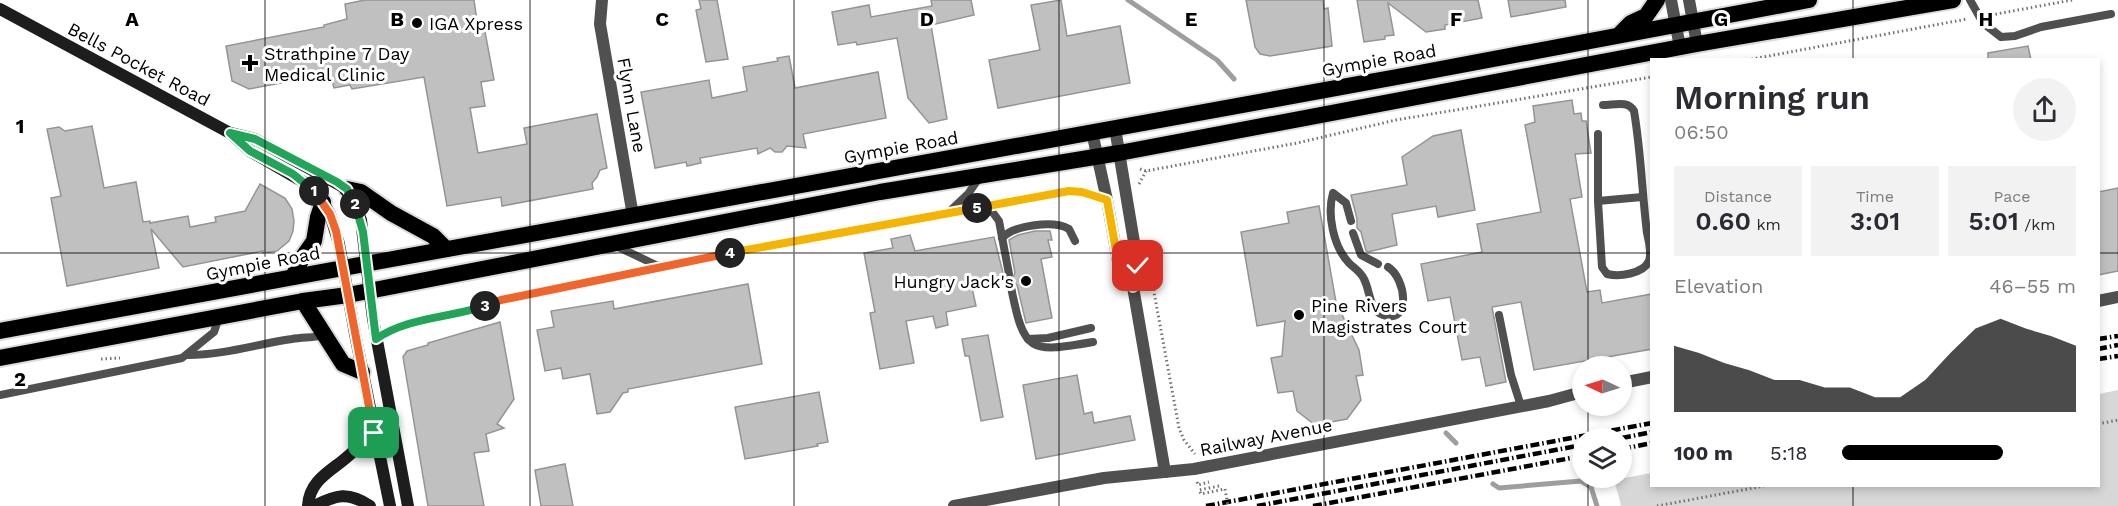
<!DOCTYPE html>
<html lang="en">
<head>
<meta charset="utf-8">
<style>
  body { margin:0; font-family:"Work Sans",sans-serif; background:#f2f2f3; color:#2b2b33; height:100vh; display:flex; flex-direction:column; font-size:22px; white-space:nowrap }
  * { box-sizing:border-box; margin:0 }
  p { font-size:20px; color:#7c7c81 }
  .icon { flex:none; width:33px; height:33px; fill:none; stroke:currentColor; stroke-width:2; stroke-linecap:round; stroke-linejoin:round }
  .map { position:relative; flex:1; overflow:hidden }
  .drawer { position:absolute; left:1650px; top:58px; width:450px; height:429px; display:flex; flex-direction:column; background:#fff; border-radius:0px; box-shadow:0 3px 9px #0003 }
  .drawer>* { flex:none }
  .needle { width:39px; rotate:274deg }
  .fabs { position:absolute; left:1572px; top:356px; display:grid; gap:12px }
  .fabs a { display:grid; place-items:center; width:60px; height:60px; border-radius:50%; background:#fff; box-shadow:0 3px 9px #0003; font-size:30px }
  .pin { position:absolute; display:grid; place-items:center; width:51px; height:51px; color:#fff; margin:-26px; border-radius:12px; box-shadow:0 3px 9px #0006 }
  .km { position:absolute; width:30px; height:30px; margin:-15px; border-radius:50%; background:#222; color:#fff; font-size:16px; line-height:30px; text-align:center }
  .round { display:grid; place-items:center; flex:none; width:63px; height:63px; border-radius:32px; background:#f2f2f3 }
  .overview { display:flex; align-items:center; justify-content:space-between; height:102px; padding:0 24px }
  h1 { font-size:33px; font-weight:600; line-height:45px }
  .metrics { display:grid; grid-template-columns:repeat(3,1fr); gap:9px; height:102px; padding:6px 24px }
  .metrics div { display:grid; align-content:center; border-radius:0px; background:#f2f2f3; text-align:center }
  .metrics b { font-size:26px; font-weight:600 }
  .metrics small { font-size:16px; font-weight:400 }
  .metrics p { font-size:16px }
  .chart { height:168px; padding:12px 24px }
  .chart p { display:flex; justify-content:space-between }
  .chart svg { width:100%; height:108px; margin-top:6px; fill:#000; opacity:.7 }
  ul { padding:0 24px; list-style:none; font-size:20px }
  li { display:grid; grid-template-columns:96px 72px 1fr; align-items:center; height:45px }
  li i { height:15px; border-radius:8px; background:#000 }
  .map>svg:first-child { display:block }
  .green { fill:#d7d7d7 }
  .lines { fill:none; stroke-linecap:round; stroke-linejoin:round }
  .stream { stroke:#9e9e9e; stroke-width:5 }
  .building { fill:#c0c0c0; stroke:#949494; stroke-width:1.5 }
  .trunk-casing { stroke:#dbdbdb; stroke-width:20 }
  .path { stroke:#727272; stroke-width:3; stroke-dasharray:1.5 3; stroke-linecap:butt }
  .service { stroke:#505050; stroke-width:8 }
  .minor { stroke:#505050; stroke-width:12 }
  .secondary { stroke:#1d1d1d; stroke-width:12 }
  .trunk { stroke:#000; stroke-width:16 }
  .rail { stroke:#000; stroke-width:4.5; stroke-dasharray:9 3 1.5 3; stroke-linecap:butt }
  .path-bridge { stroke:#727272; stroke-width:3; stroke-dasharray:1.5 3; stroke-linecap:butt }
  .split-1-casing { stroke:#fff; stroke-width:12 }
  .split-2-casing { stroke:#fff; stroke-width:12 }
  .split-3-casing { stroke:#fff; stroke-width:12 }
  .split-4-casing { stroke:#fff; stroke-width:12 }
  .split-5-casing { stroke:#fff; stroke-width:12 }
  .split-6-casing { stroke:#fff; stroke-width:12 }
  .split-1 { stroke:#f0652b; stroke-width:8 }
  .split-2 { stroke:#22a559; stroke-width:8 }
  .split-3 { stroke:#22a559; stroke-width:8 }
  .split-4 { stroke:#f0652b; stroke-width:8 }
  .split-5 { stroke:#f5b400; stroke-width:8 }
  .split-6 { stroke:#f5b400; stroke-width:8 }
  .grid { fill:none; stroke:#000; stroke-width:1.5; stroke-opacity:0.55 }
  .poi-dot { fill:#000; stroke:#fff; stroke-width:2 }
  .labels { text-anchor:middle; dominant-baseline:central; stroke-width:6; stroke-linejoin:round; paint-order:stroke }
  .poi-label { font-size:18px; fill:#000; stroke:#fff; text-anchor:start }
  .street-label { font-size:18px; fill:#000; stroke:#fff }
  .grid-label { font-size:20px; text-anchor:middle; font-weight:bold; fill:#000; stroke:#fff; stroke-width:6; stroke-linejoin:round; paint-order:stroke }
</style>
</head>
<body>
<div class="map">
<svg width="2118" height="506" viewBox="0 0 2118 506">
  <rect width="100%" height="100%" fill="#fff"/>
  <path class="green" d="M2118 390V506H1619L1621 505 1614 480 1651 473 1652 486H2098L2099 394Z"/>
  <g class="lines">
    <g class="stream">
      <path d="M1128 0 1217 60 1234 79"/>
      <path d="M1446 433 1456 443"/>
      <path d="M1493 484 1499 488 1581 481 1591 487 1597 506"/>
    </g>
  </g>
  <g class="building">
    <path d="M365 0H474L477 21H483L494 80 481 82 485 106 470 108 478 153 527 144 524 128 597 114 607 168 600 170 597 177 592 183 593 189 502 206 501 197 447 206 424 77 352 89 350 85 334 88 330 74 249 89 232 81 226 46 324 27V25L347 19 345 4Z"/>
    <path d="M699 0H717L728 59 706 62 696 10 701 9Z"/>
    <path d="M931 0H971L974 15 931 25 947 119 929 123 908 98 897 38 857 45 856 42 838 45 832 12 869 5 871 17 932 6Z"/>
    <path d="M1061 0 1067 36 1120 26 1130 83 998 108 989 60 1040 50 1031 5Z"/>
    <path d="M1246 0H1323L1324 9 1328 8 1332 46 1270 56 1260 54 1255 47Z"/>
    <path d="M1357 0H1478L1482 18 1445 25V29L1426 32 1388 3 1394 35 1385 36V39L1364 42Z"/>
    <path d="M1508 0H1565L1566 7 1511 17Z"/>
    <path d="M2028 46 2031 60H1988V53Z"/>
    <path d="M789 56 795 88 878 72 886 118 803 134 806 148 787 146 782 152H775L770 148 758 154 757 148 700 158 701 163 687 166 686 162 655 168 641 92 709 80 712 98 747 91 743 67 778 61 777 58Z"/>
    <path d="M1572 100 1574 114 1581 113 1582 121H1586L1591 153 1575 154 1582 197 1570 199 1587 292 1600 290 1602 303 1652 294V349L1534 370 1521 302 1492 307 1506 382 1486 386 1480 357 1462 360 1450 297 1428 301 1421 264 1482 252 1477 224 1541 212 1525 125 1535 122 1533 106Z"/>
    <path d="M92 126 104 188 136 182 143 222 150 221V223L188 216 190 227 216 222 215 217 245 211 260 184 285 198 292 209 294 221 293 231 289 241 277 251 263 253V251L183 267 151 229 159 268 67 286 51 198 61 196 47 129 59 127 65 131Z"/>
    <path d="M1461 130 1475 210 1438 217 1436 206 1392 214 1397 245 1368 252 1366 251 1361 232 1357 228V219L1351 195 1407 185 1402 157 1433 136Z"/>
    <path d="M2118 188V271L2098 275V192Z"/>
    <path d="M1319 206 1336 302 1359 350 1363 375 1356 376 1361 400 1347 419 1315 425 1297 411 1293 391 1278 393 1271 358 1282 356 1285 321 1257 326 1241 232 1289 223 1287 212Z"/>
    <path d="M1035 231H1050L1052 240H1048L1052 257 1041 259 1052 318 1026 323 1017 285 1012 281 1007 283 1006 279H1012L1015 273 1009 240 1018 235Z"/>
    <path d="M910 235 915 251 994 237 1004 277 971 283 976 306 946 312 948 325 936 328 933 316 906 321 914 363 880 369 870 313 875 312 864 253 893 248 891 239Z"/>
    <path d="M748 284 762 364 628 389V392L623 393 610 412 597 414 590 374 563 379 561 368 545 371 537 330 554 327 551 311 613 301 614 309Z"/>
    <path d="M500 322 514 399 497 424 504 428 486 434 489 451 474 453 484 506H428L403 357 407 351 428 345V343Z"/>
    <path d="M988 335 1003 417 981 421 969 356H965L962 339Z"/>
    <path d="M1077 375 1084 414 1092 412 1094 423 1130 416 1135 440 1036 459 1023 385Z"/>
    <path d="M819 392 828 442 817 444 818 446 745 459 735 407Z"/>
    <path d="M565 464 573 506H541L535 470Z"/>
  </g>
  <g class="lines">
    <g class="trunk-casing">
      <g id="trunk">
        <path d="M1621 33 1631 23 1646 16 1657 0"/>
        <path d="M347 189 361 192 391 213 433 236 446 249"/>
        <path d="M293 277 302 258 314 241 318 217 323 202"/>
        <path d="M303 301 343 364 362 372"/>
        <path d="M0 331 387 260 1419 73 1809 0"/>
        <path d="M0 358 303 301 348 295 880 192 1119 153 1697 44 1953 0"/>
      </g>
    </g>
    <g class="path">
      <path d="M1991 15 2072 0"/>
      <path d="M1747 60 1967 19"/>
      <path d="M1140 169 1146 171 1297 143 1396 120 1652 77"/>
      <path d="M1139 184 1146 171"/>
      <path d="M1151 276 1179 428 1184 440 1195 454"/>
      <path d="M101 359 120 358"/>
      <path d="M2098 424 2118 420"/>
      <path d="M1197 482 1198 485 1209 482"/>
      <path d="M1219 486 1199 490 1201 494 1225 489"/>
      <path d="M1657 506 1764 486"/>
    </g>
    <g class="service">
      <path d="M1970 0 1983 23 2001 37 2015 36 2041 27 2111 14"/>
      <path d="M1598 134V201L1602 267 1607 274C1619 277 1643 274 1649 261 1652 253 1649 242 1647 233 1642 193 1641 152 1634 111 1628 100 1614 105 1603 105"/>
      <path d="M1598 201 1642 197"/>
      <path d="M988 206 999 221 1009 274"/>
      <path d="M948 213 968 194 979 178"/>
      <path d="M1351 221 1346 203 1333 193C1327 214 1333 246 1349 263 1354 268 1361 272 1364 279 1370 290 1369 310 1383 315 1412 325 1406 278 1388 267"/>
      <path d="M1353 233 1361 255 1378 264"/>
      <path d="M1002 238C1014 225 1054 220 1069 229L1075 241"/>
      <path d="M616 246 658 266"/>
      <path d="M1011 287C1024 353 1029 353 1093 342"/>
      <path d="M1499 315 1511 375 1521 406"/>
      <path d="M377 339 395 327 466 312 501 300 611 278 658 266 1056 192H1082L1107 200"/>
      <path d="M1028 339 1048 338 1091 328"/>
      <path d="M188 355C224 355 257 344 292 339 303 337 314 338 325 335"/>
      <path d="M0 395 182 358 214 332 219 317"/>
    </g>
    <g class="minor">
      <path d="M602 0 600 24 633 216"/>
      <path d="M1671 0 1680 47"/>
      <path d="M1689 0 1697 44"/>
      <path d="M1115 128 1138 266 1133 287 1165 472"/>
      <path d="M1092 132 1107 200 1119 267 1133 287"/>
      <path d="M2098 301 2118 297"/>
      <path d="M1622 383 1652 377"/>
      <path d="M954 506 1104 478 1194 469 1549 401 1582 392"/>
    </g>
    <g class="secondary">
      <path d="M0 9 230 133 250 151 307 184 323 202 330 214 339 244 355 334 390 506"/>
      <path d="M231 133 255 139 347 189 361 220 373 319 408 506"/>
      <path d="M308 506C309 484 325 474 341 462 353 453 363 442 374 433"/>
      <path d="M314 506C336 495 348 491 370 506"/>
    </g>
    <use href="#trunk" class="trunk"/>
    <g class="rail">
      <path d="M2098 339 2118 336"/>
      <path d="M2098 349 2118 345"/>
      <path d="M2098 359 2118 356"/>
      <path d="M1622 438 1652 432"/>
      <path d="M1622 449 1652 443"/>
      <path d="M1206 506 1652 423"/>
      <path d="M1257 506 1582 445"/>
      <path d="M1313 506 1582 456"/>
    </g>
    <path class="path-bridge" d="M1225 489 1228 506"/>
  </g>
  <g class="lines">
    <g class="split-1-casing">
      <path id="split-1" d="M314 191 330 214 336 231 374 433"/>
    </g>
    <g class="split-2-casing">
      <path id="split-2" d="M314 191 293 174 250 151 230 133 255 139 337 182 347 189 355 204"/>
    </g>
    <g class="split-3-casing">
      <path id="split-3" d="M355 204 363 232 376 339C408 317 449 318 485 306"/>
    </g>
    <g class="split-4-casing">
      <path id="split-4" d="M485 306 501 300 730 253"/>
    </g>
    <g class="split-5-casing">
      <path id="split-5" d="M730 253 977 208"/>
    </g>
    <g class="split-6-casing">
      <path id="split-6" d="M977 208 1069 191 1082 192 1107 200 1119 267 1133 287 1138 266"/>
    </g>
    <use href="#split-1" class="split-1"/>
    <use href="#split-2" class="split-2"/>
    <use href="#split-3" class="split-3"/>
    <use href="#split-4" class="split-4"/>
    <use href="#split-5" class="split-5"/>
    <use href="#split-6" class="split-6"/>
  </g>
  <path class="grid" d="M265 0V506M530 0V506M794 0V506M1059 0V506M1324 0V506M1588 0V366M1853 0V60M0 253H1652M2098 253H2118M1588 405V438M1588 477V506M1853 486V506"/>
  <g class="poi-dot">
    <circle cx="417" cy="23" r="6"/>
    <path d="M247 54h6v6h6v6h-6v6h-6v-6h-6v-6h6z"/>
    <circle cx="1026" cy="281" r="6"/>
    <circle cx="1299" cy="315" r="6"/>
  </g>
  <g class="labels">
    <g class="poi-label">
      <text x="429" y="23">IGA Xpress</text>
      <text x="264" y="53">Strathpine 7 Day<tspan x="264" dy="21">Medical Clinic</tspan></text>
      <text x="1014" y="281" text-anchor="end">Hungry Jack's</text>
      <text x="1311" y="305">Pine Rivers<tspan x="1311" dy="21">Magistrates Court</tspan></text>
    </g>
    <g class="street-label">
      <text transform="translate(1379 60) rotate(-10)">Gympie Road</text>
      <text transform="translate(139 64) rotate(28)">Bells Pocket Road</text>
      <text transform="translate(632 105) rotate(80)">Flynn Lane</text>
      <text transform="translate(901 147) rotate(-10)">Gympie Road</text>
      <text transform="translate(263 263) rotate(-11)">Gympie Road</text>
      <text transform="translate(1266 437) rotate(-11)">Railway Avenue</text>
    </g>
  </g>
  <g class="grid-label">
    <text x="132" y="26">A</text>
    <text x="397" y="26">B</text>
    <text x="662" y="26">C</text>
    <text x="927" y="26">D</text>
    <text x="1191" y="26">E</text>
    <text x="1456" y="26">F</text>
    <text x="1721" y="26">G</text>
    <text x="1986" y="26">H</text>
    <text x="20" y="133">1</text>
    <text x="20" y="386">2</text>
  </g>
</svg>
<div class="fabs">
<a><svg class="needle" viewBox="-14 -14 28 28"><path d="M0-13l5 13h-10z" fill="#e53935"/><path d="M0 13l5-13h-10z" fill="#7c7c81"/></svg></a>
<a><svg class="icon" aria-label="layers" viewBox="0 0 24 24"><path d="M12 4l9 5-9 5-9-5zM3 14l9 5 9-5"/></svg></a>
</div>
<div class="pin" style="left:374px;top:433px;background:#1e9e55"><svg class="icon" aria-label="arrive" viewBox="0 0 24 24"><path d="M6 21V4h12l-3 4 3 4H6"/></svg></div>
<div class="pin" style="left:1138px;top:266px;background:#d93025"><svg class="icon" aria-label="check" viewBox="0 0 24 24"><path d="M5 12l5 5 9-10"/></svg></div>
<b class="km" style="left:314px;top:191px">1</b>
<b class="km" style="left:355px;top:204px">2</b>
<b class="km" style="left:485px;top:306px">3</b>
<b class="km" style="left:730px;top:253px">4</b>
<b class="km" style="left:977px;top:208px">5</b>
<section class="drawer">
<div class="overview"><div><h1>Morning run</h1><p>06:50</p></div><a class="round"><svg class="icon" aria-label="share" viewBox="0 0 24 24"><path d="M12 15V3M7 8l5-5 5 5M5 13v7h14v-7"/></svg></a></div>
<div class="metrics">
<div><p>Distance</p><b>0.60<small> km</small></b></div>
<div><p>Time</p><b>3:01</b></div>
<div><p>Pace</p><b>5:01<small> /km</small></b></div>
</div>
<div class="chart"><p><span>Elevation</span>46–55 m</p>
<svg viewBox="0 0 160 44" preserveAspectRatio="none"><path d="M0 44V17L10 20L20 24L30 27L40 31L50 31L60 34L70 34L80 38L90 38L100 31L110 20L120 10L130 6L140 10L150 13L160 17V44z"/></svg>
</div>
<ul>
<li><b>100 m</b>5:18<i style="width:69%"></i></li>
</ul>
</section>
</div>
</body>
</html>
